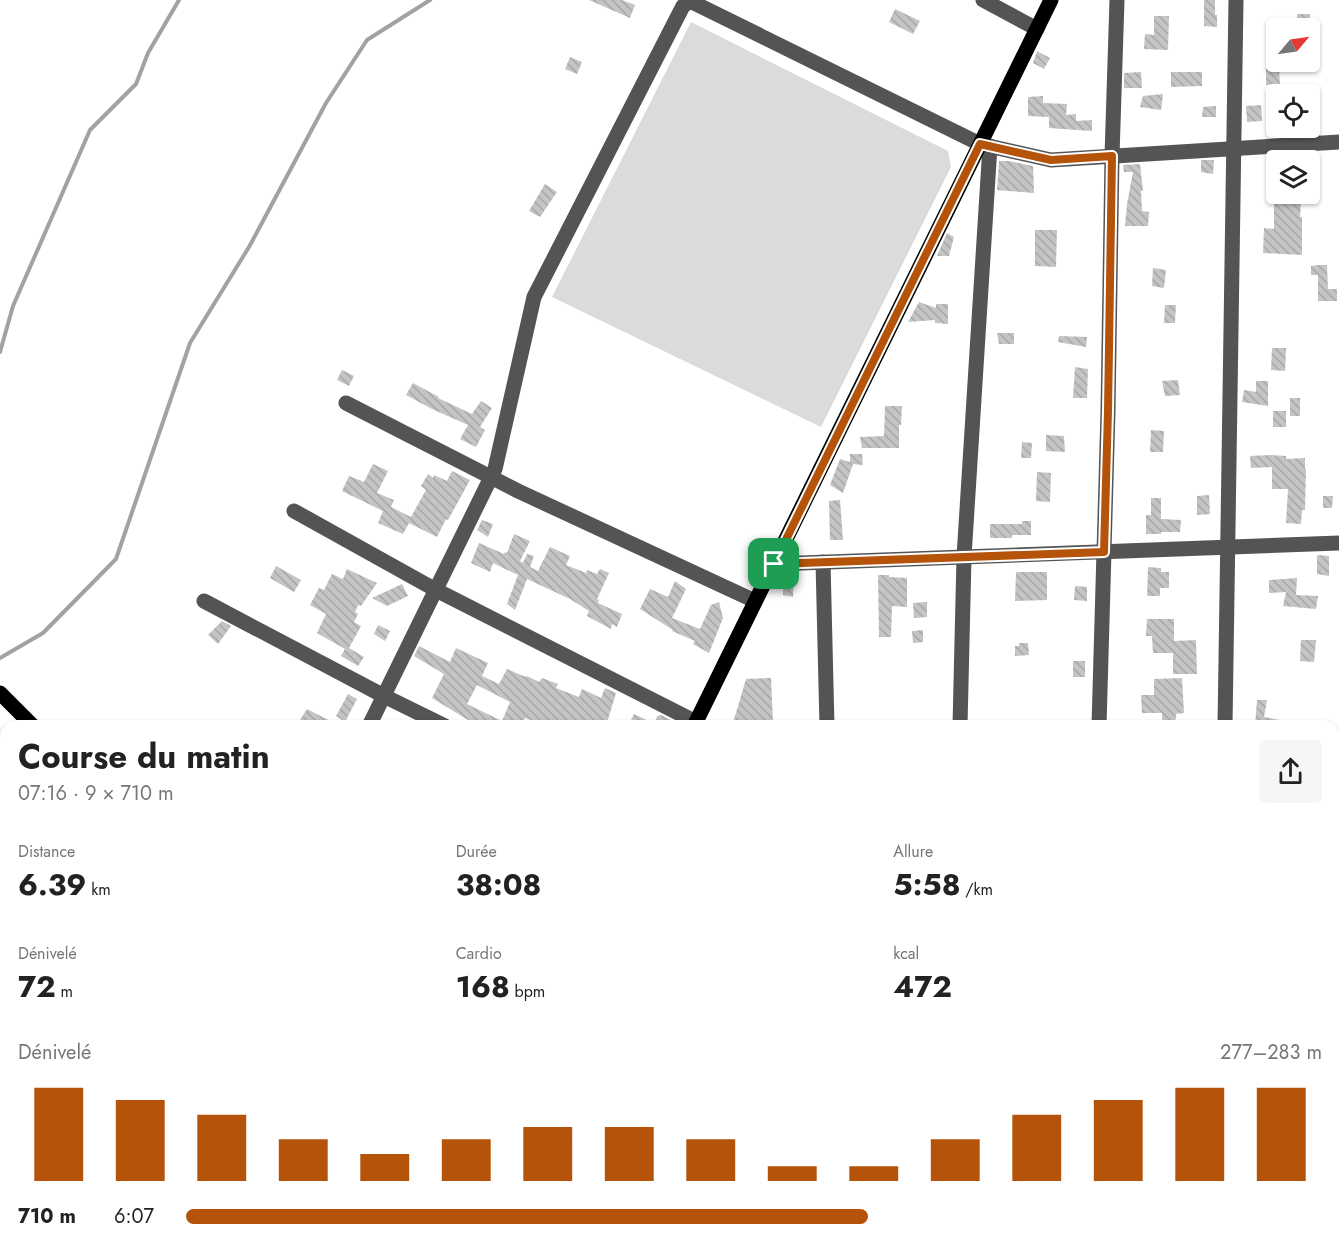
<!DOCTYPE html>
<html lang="fr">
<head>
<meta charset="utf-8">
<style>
  body { margin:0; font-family:Jost,sans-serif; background:#f6f6f6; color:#222; height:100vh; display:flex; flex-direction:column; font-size:22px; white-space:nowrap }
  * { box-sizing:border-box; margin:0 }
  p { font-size:20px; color:#767676 }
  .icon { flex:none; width:33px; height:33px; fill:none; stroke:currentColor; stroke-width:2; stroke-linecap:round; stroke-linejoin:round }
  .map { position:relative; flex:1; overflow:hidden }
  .drawer { position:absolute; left:0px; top:720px; width:1340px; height:531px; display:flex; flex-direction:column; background:#fff; border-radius:18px 18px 0 0; box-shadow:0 2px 4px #0004 }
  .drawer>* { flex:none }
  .needle { width:39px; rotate:61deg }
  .buttons { position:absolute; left:1266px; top:18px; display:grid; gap:12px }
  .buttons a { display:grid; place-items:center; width:54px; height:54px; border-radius:6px; background:#fff; box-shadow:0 2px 4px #0004; font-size:30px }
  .pin { position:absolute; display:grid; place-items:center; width:51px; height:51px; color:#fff; margin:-26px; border-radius:12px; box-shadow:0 3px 9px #0006 }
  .round { display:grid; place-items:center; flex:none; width:63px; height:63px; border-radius:6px; background:#f6f6f6 }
  .summary { display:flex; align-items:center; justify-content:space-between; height:102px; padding:0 18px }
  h1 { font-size:33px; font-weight:700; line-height:45px }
  .figures { display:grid; grid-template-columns:repeat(3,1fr); gap:9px; height:102px; padding:6px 18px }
  .figures div { display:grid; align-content:center }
  .figures b { font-size:30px; font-weight:700 }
  .figures small { font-size:16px; font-weight:400 }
  .figures p { font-size:16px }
  .chart { height:168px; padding:12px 18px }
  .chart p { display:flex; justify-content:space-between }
  .chart svg { width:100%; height:108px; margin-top:6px; stroke:#b45309; stroke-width:6 }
  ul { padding:0 18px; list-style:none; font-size:20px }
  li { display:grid; grid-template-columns:96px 72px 1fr; align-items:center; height:45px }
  li i { height:15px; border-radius:8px; background:#b45309 }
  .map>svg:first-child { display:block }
  .grass { fill:#dbdbdb }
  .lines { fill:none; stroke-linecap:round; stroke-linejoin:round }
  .stream { stroke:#a2a2a2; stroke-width:4 }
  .building { fill:url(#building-back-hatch); fill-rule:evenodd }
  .minor { stroke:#545454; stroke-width:15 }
  .major { stroke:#000; stroke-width:15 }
  .route-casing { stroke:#fff; stroke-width:12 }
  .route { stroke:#b45309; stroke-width:8 }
</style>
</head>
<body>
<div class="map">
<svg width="1339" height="1251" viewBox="0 0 1339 1251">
  <defs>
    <pattern id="building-back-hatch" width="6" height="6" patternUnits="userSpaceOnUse" patternTransform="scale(1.5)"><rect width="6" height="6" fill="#c4c4c4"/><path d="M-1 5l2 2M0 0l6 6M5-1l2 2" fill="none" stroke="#a7a7a7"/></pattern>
  </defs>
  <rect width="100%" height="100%" fill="#fff"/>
  <path class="grass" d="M691 22 948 151 951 167 821 427 552 297Z"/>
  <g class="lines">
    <g class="stream">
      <path d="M0 352 13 306 90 130 136 84 148 53 179 0"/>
      <path d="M0 658 43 633 116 559 190 343 249 247 326 103 367 40 430 0"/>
    </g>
  </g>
  <g class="building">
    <path d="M589 0H622L635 5 630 18Z"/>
    <path d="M1204 0H1215V15H1217V27L1204 26Z"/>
    <path d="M895 9 920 21 913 34 889 22Z"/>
    <rect x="1297" y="14" width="13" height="14"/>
    <path d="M1154 16H1169L1168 50 1144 49 1145 34 1154 35Z"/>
    <path d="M1037 51 1050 58 1044 69 1033 63Z"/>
    <path d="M570 57 582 62 577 74 565 69Z"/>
    <path d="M1279 68 1280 85H1266V69Z"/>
    <path d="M1141 72 1142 88H1124V73Z"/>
    <path d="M1171 72H1202V86L1171 87Z"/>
    <path d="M1163 94 1161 110 1140 107 1143 96Z"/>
    <path d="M1043 96V103L1067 104 1066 115 1076 114V121L1092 120V131L1049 128V117L1028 116V97Z"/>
    <path d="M1261 105 1262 121 1247 122 1246 106Z"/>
    <path d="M1216 106V117H1202L1203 107Z"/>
    <path d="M1201 160H1214L1213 174 1201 172Z"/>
    <path d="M999 161H1009L1033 166 1034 193 997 190Z"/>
    <path d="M1140 164 1143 191H1141L1142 211 1149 212 1148 226H1125L1127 204 1133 172H1124L1123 165Z"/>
    <path d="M545 184 557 192 540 217 529 211Z"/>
    <path d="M1274 202H1301L1300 217H1302V255L1263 253 1264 228 1274 229Z"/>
    <path d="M1035 230H1057L1056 267 1035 266Z"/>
    <path d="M947 233 954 237 949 256H937Z"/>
    <path d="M1318 265H1327L1328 289H1337V301H1318V275H1311V266Z"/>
    <path d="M1153 268 1166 270 1164 288 1152 286Z"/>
    <path d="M919 302 936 308V304H948V324L935 323V320L908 322Z"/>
    <path d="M1165 305H1176L1175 323H1164Z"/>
    <path d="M997 333H1014V344H999Z"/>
    <path d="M1059 336 1087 337 1086 347 1058 342Z"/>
    <path d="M1272 348H1286L1285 371 1271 370Z"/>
    <path d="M1075 367 1088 369 1087 398H1073Z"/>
    <path d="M342 370 354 376 349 386 337 380Z"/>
    <path d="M1178 380 1180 395 1165 396 1162 381Z"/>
    <path d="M1256 381H1268V406L1242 402 1244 390 1256 392Z"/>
    <path d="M413 383 439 397 438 398 472 414 481 401 492 408 480 427 485 430 476 447 460 439 468 425 432 409 406 395Z"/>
    <rect x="1290" y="398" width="10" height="18"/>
    <path d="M885 406H902L901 425H899V448H862L860 437 884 436Z"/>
    <rect x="1273" y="411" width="13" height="16"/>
    <path d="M1151 430 1164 431 1163 452H1150Z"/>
    <path d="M1046 435 1064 436 1065 452 1046 451Z"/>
    <path d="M1022 442 1032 443 1031 458H1021Z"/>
    <path d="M850 454H862L863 465 853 464 843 493 830 485 840 459 850 462Z"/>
    <path d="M1270 455 1286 456V459L1305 458V469H1306L1305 510H1302L1301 524 1286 523 1288 489H1272V467L1251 468 1250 456Z"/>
    <path d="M373 464 388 471 377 493 394 500 391 507 411 517 426 490 421 486 428 474 433 478 434 475 447 481 452 471 470 480 448 520 446 519 437 537 409 523 403 534 378 523 383 511 342 491 349 476 364 482Z"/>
    <path d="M1037 472 1051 473 1050 502 1036 501Z"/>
    <path d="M1209 495 1210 514 1197 515V496Z"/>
    <path d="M1323 496H1333L1332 508H1323Z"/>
    <path d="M1151 498H1161V519L1181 520 1180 532H1161V534H1146V515H1151Z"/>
    <path d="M840 500 843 540H830L829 501Z"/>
    <path d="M482 520 493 524 488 537 477 530Z"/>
    <path d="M1022 521H1031V535H1012V538H990V524H1022Z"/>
    <path d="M514 534 530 541 520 561 523 563 527 554 534 556 530 567 538 571 550 547 570 556 566 565 586 573 587 570 597 574 600 569 609 573 597 599 599 600 598 603 622 614 617 627 612 624 611 629 587 616 589 611 570 599 527 579 515 610 507 604 518 575 493 563 490 572 471 563 479 543 504 554 505 552 507 553Z"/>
    <path d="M1317 555 1329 556V576L1317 574Z"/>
    <path d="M276 566 301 580 294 592 270 578Z"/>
    <path d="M1148 567 1161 568V572H1169V588H1160V596H1147Z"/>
    <path d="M347 569 377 583 361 606 358 605 355 612 358 614 354 622 361 626 349 648 364 657 358 666 341 656 345 649 317 633 326 614 310 605 319 588 324 590 332 574 343 579Z"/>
    <path d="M1016 572H1047V600L1015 601Z"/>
    <path d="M878 575H889V577L907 578V607L892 606 891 637H879Z"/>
    <path d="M783 576H794L793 597 783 595Z"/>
    <path d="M1297 578 1296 595 1318 596 1316 609 1283 606 1286 592 1269 593V580Z"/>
    <path d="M675 581 686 589 672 618 700 629 711 605 719 602 723 618 709 653 693 644 695 641 672 631 673 630 640 609 650 589 668 597Z"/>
    <path d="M402 584 408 596 387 606 372 598Z"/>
    <path d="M1075 586 1087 587V601L1074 600Z"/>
    <path d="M927 602V617L914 618 913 603Z"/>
    <path d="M1147 619H1174V641L1196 640 1197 674H1173V653H1153L1152 636H1146Z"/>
    <path d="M222 621 231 626 218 644 208 635Z"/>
    <path d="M378 625 390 631 385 641 374 634Z"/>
    <path d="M923 630V642L913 643 912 631Z"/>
    <path d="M1301 640H1316L1314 662 1300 661Z"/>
    <path d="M1019 643H1028L1029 655 1015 656V646H1019Z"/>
    <path d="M419 646 450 662 456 648 488 663 482 676 499 684 507 669 526 677 527 676 539 682 542 678 558 684 556 688 579 697 582 689 601 698 605 688 616 693 606 726H547L525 718 521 726H478L432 698 444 674 414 656ZM477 685 510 702 502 721 467 704Z"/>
    <rect x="1073" y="661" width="12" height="16"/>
    <path d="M771 678 773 723H733L746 679Z"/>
    <path d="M1182 678 1184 713 1176 714 1175 726H1162V713H1142L1141 695H1154V679Z"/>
    <path d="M348 694 357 699 345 722 336 716Z"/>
    <path d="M1257 700H1267L1264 717 1285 721 1284 726H1255Z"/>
    <path d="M307 709 340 726H310L300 720Z"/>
    <path d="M634 714 655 724 657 716 661 715 671 720 673 726H628Z"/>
  </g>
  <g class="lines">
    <g class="minor">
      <path d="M688 0 980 144 1051 160 1339 142"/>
      <path d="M983 0 1037 29"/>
      <path d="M346 403 518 491 755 601"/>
      <path d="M294 511 436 590 696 722V726"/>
      <path d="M823 562 827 726"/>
      <path d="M774 564 1339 543"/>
      <path d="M204 601 384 696 445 726"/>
      <path d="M369 726 495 469 534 297 683 6 692 0"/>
      <path d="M960 726 964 557 990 146"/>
      <path d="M1099 726 1108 411 1112 156 1117 0"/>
      <path d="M1225 726 1236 0"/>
      <path d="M1337 910 1339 782"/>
      <path d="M1334 1091H1339"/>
      <path d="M714 1245V1251"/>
      <path d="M838 1245V1251"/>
      <path d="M947 1245 949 1251"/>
      <path d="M553 1250 623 1245"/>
      <path d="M166 1251 169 1245"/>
      <path d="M299 1251 303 1245"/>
    </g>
    <g class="major">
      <path d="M0 693 33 726"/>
      <path d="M694 726 1051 0"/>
      <path d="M437 1251 440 1245"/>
    </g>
  </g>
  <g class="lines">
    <g class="route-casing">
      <path id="route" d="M980 144 1051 160 1112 156 1108 411 1104 552 774 564Z"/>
    </g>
    <use href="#route" class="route"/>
  </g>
</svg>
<div class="buttons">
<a><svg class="needle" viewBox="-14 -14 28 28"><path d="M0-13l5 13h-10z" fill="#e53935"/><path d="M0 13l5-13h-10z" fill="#767676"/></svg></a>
<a><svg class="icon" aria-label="locate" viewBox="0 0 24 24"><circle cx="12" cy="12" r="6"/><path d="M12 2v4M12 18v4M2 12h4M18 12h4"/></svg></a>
<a><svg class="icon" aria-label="layers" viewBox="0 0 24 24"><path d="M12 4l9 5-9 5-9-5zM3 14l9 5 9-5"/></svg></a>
</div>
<div class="pin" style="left:774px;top:564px;background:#1e9e55"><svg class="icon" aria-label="arrive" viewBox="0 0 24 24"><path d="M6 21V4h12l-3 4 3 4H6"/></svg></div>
<section class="drawer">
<div class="summary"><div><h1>Course du matin</h1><p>07:16 · 9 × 710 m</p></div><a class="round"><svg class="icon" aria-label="share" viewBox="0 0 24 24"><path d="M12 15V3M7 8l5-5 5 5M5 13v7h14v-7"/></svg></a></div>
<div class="figures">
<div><p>Distance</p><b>6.39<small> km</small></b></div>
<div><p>Durée</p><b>38:08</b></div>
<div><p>Allure</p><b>5:58<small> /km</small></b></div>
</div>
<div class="figures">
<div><p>Dénivelé</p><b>72<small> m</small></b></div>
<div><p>Cardio</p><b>168<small> bpm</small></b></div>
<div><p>kcal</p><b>472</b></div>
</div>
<div class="chart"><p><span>Dénivelé</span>277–283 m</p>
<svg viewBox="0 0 160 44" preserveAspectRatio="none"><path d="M5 44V6M15 44V11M25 44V17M35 44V27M45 44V33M55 44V27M65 44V22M75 44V22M85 44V27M95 44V38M105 44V38M115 44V27M125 44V17M135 44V11M145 44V6M155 44V6"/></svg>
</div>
<ul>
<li><b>710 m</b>6:07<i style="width:60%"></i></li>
</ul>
</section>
</div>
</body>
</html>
